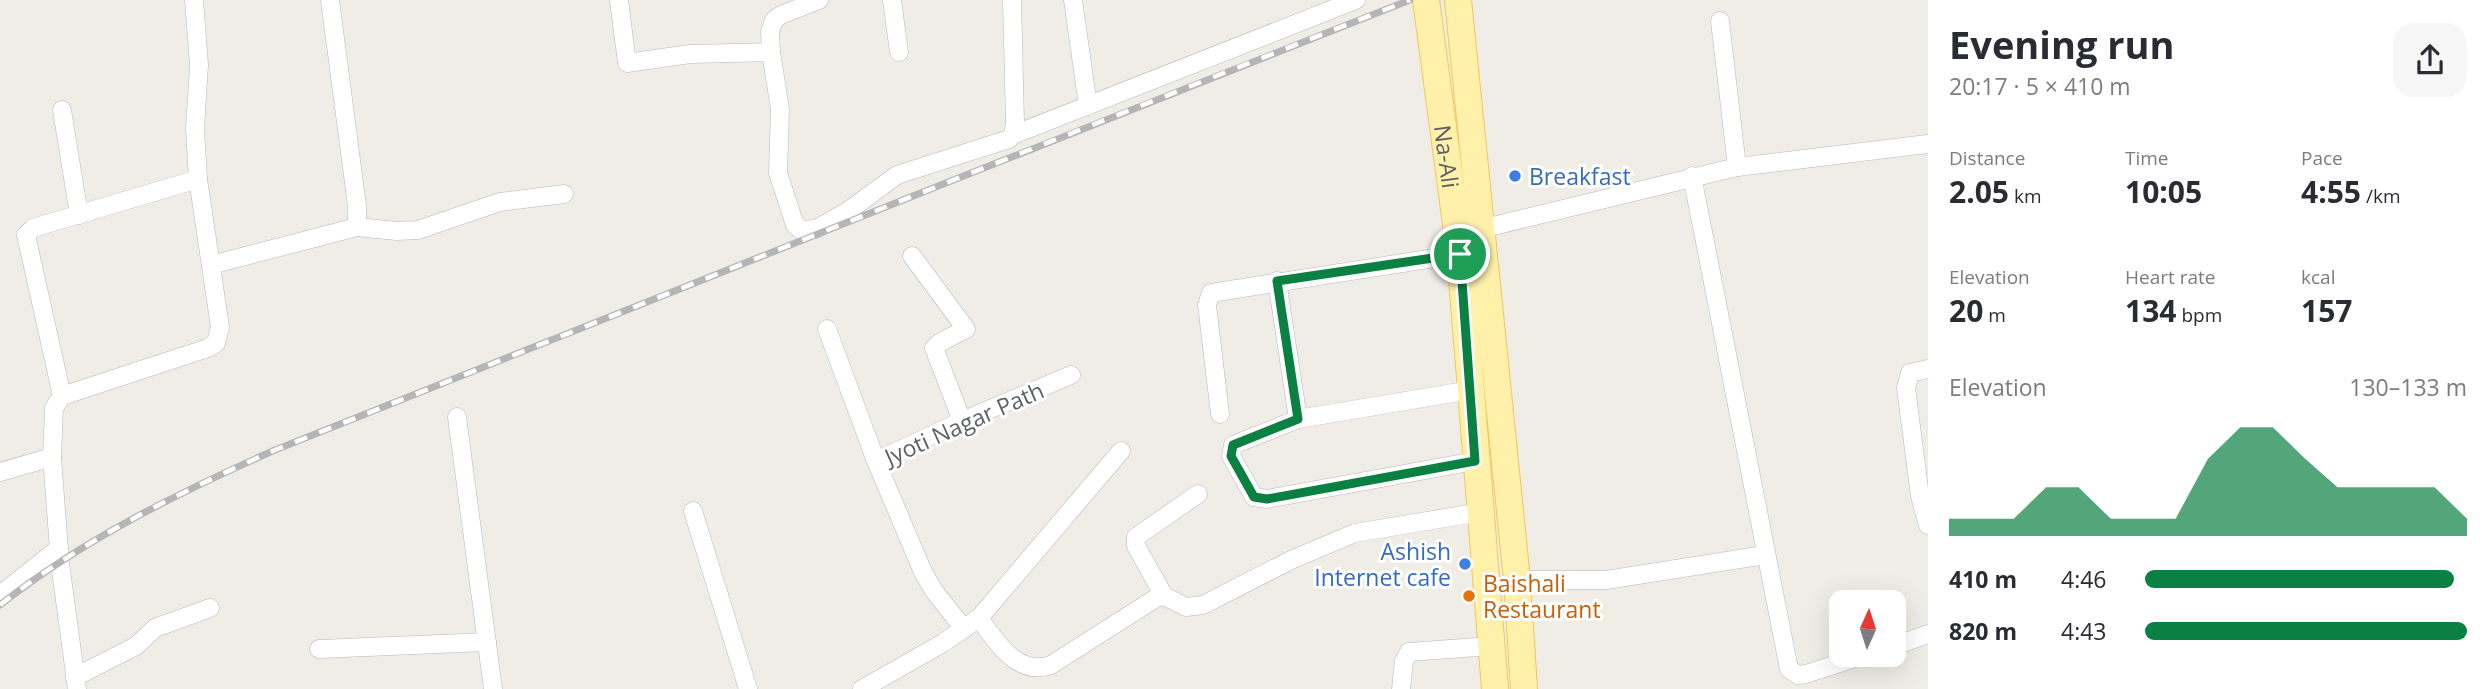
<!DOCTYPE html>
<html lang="en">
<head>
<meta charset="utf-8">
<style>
  body { margin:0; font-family:"Open Sans",sans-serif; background:#f7f7f7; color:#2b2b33; height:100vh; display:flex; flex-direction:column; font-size:26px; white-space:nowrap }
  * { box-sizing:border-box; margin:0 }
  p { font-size:23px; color:#7c7c81 }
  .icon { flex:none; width:38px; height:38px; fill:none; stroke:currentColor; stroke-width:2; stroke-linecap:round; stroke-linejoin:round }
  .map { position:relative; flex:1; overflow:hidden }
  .panel { display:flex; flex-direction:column; background:#fff; width:560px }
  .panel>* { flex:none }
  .needle { width:46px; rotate:3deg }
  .fabs { position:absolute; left:1829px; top:590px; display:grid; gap:14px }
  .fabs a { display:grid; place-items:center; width:77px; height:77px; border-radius:14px; background:#fff; box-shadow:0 7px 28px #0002; font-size:35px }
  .pin { position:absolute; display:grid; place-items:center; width:60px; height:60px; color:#fff; margin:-30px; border:4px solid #fff; border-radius:50%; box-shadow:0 2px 7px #0007 }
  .round { display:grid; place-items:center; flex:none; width:74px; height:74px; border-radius:21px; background:#f7f7f7 }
  .overview { display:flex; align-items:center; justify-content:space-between; height:119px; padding:0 21px }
  h1 { font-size:38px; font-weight:700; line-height:52px }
  .figures { display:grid; grid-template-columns:repeat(3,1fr); gap:10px; height:119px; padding:7px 21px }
  .figures div { display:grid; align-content:center }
  .figures b { font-size:30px; font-weight:700 }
  .figures small { font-size:19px; font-weight:400 }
  .figures p { font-size:19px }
  .chart { height:196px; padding:14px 21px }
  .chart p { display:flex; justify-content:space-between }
  .chart svg { width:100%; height:126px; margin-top:7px; fill:#0b8043; opacity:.7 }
  ul { padding:0 21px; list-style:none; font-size:23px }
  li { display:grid; grid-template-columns:112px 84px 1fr; align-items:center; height:52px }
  li i { height:18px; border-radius:9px; background:#0b8043 }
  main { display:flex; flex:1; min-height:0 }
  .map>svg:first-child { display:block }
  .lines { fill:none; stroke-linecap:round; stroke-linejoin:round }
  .minor-casing { stroke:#b5b8bc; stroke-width:19 }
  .primary-casing { stroke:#f4c65a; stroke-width:28 }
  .minor { stroke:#fff; stroke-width:18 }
  .primary { stroke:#fff0aa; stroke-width:26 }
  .rail-casing { stroke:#b4b5b6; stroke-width:7 }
  .rail { stroke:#fff; stroke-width:4.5; stroke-dasharray:13; stroke-linecap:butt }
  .route-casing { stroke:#fff; stroke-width:14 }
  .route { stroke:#0b8043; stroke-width:9 }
  .shop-dot { fill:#3f7fe0; stroke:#fff; stroke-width:2.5 }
  .food-dot { fill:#e8710a; stroke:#fff; stroke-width:2.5 }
  .labels { text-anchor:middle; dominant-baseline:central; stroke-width:6; stroke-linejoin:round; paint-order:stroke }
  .street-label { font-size:23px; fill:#5d6166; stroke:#fff }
  .shop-label { font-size:23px; fill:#366cbe; stroke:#fff; text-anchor:start }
  .food-label { font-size:23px; fill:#c56008; stroke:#fff; text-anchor:start }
</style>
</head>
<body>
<main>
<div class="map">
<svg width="1928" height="689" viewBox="0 0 1928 689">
  <rect width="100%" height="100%" fill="#efede5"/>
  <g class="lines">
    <g class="minor-casing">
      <g id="minor">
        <path d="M330 0 357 206V227"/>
        <path d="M619 0 627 63 690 54 771 52"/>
        <path d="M819 0 781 15 774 20 770 32 771 52 780 109 778 173 795 225 801 230 816 229 848 211 897 175 1009 139 1013 135 1015 122 1012 0"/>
        <path d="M892 0 899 52"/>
        <path d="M1073 0 1088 106"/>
        <path d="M62 110 79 215"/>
        <path d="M1013 135 1356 0"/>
        <path d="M1737 167 1928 144"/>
        <path d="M1692 176 1789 669 1798 675 1806 674 1867 654"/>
        <path d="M1481 229 1737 167 1720 21"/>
        <path d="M912 256 966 329 939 343 934 348 962 421"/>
        <path d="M211 265 357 227 397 231 418 230 500 202 564 194"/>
        <path d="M1277 281 1298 419 1471 390"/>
        <path d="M827 329 876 461"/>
        <path d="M1928 369 1910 373 1906 388 1920 496 1928 525"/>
        <path d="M62 396 26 235 33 228 198 179"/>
        <path d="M1220 414 1207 305 1211 293 1460 254"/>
        <path d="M457 417 493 689"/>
        <path d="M1298 419 1233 445 1231 456 1254 497 1267 499 1475 461"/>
        <path d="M52 457 60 563 77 689"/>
        <path d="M0 472 52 457 54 408 62 396 208 348 216 343 220 327 198 179 195 129 199 65 194 0"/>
        <path d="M693 511 748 689"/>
        <path d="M1517 580H1606L1765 555"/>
        <path d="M0 595 59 548"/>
        <path d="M1164 596 1136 546V537L1198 494"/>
        <path d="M979 618C996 642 1018 677 1051 665L1156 598 1164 596 1186 607 1203 605 1291 560 1355 533 1481 512"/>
        <path d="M964 629 934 591 923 572 876 461 962 421 1071 375"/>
        <path d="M1894 646 1928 634"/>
        <path d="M319 649 487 642"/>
        <path d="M75 677 136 646 155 628 210 608"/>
        <path d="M862 689 943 643 979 618 1121 451"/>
        <path d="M1401 689 1404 661 1409 652 1491 646"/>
      </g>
    </g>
    <g class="primary-casing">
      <g id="primary">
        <path id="s1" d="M1426 0 1460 254 1495 689"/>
        <path d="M1458 0 1517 580 1524 689"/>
      </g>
    </g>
    <use href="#minor" class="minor"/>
    <use href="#primary" class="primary"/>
    <g class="rail-casing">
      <path id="rail" d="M0 605C84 539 178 493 275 450 653 300 1031 148 1410 0"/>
    </g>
    <use href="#rail" class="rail"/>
  </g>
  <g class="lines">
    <g class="route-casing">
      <path id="route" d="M1460 254 1475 461 1267 499 1254 497 1231 456 1233 445 1298 419 1277 281Z"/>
    </g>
    <use href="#route" class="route"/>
  </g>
  <g class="shop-dot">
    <circle cx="1515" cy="176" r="7"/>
    <circle cx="1465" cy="564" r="7"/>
  </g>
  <circle class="food-dot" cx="1469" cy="596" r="7"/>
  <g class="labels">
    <g class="street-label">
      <text stroke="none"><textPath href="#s1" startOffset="158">Na-Ali</textPath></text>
      <text transform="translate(964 423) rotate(-24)">Jyoti Nagar Path</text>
    </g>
    <g class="shop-label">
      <text x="1529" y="176">Breakfast</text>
      <text x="1451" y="551" text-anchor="end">Ashish<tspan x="1451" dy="26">Internet cafe</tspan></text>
    </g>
    <g class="food-label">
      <text x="1483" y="583">Baishali<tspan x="1483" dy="26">Restaurant</tspan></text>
    </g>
  </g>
</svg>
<div class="fabs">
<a><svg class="needle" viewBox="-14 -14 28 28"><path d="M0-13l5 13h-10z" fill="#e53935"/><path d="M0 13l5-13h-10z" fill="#7c7c81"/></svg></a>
</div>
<div class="pin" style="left:1460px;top:254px;background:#1e9e55"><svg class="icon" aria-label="arrive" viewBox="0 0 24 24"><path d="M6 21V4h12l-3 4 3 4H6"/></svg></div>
</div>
<section class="panel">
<div class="overview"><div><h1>Evening run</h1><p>20:17 · 5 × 410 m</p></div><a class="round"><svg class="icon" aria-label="share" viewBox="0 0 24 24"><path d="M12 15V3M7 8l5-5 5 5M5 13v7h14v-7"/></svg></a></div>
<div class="figures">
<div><p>Distance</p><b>2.05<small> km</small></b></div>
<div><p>Time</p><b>10:05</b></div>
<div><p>Pace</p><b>4:55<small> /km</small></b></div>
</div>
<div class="figures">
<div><p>Elevation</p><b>20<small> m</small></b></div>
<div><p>Heart rate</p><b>134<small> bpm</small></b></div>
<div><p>kcal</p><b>157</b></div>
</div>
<div class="chart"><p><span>Elevation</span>130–133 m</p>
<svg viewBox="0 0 160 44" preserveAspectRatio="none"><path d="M0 44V38L10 38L20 38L30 27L40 27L50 38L60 38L70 38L80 17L90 6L100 6L110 17L120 27L130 27L140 27L150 27L160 38V44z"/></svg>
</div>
<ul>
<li><b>410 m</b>4:46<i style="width:96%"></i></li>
<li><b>820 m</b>4:43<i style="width:100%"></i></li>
</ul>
</section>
</main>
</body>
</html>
